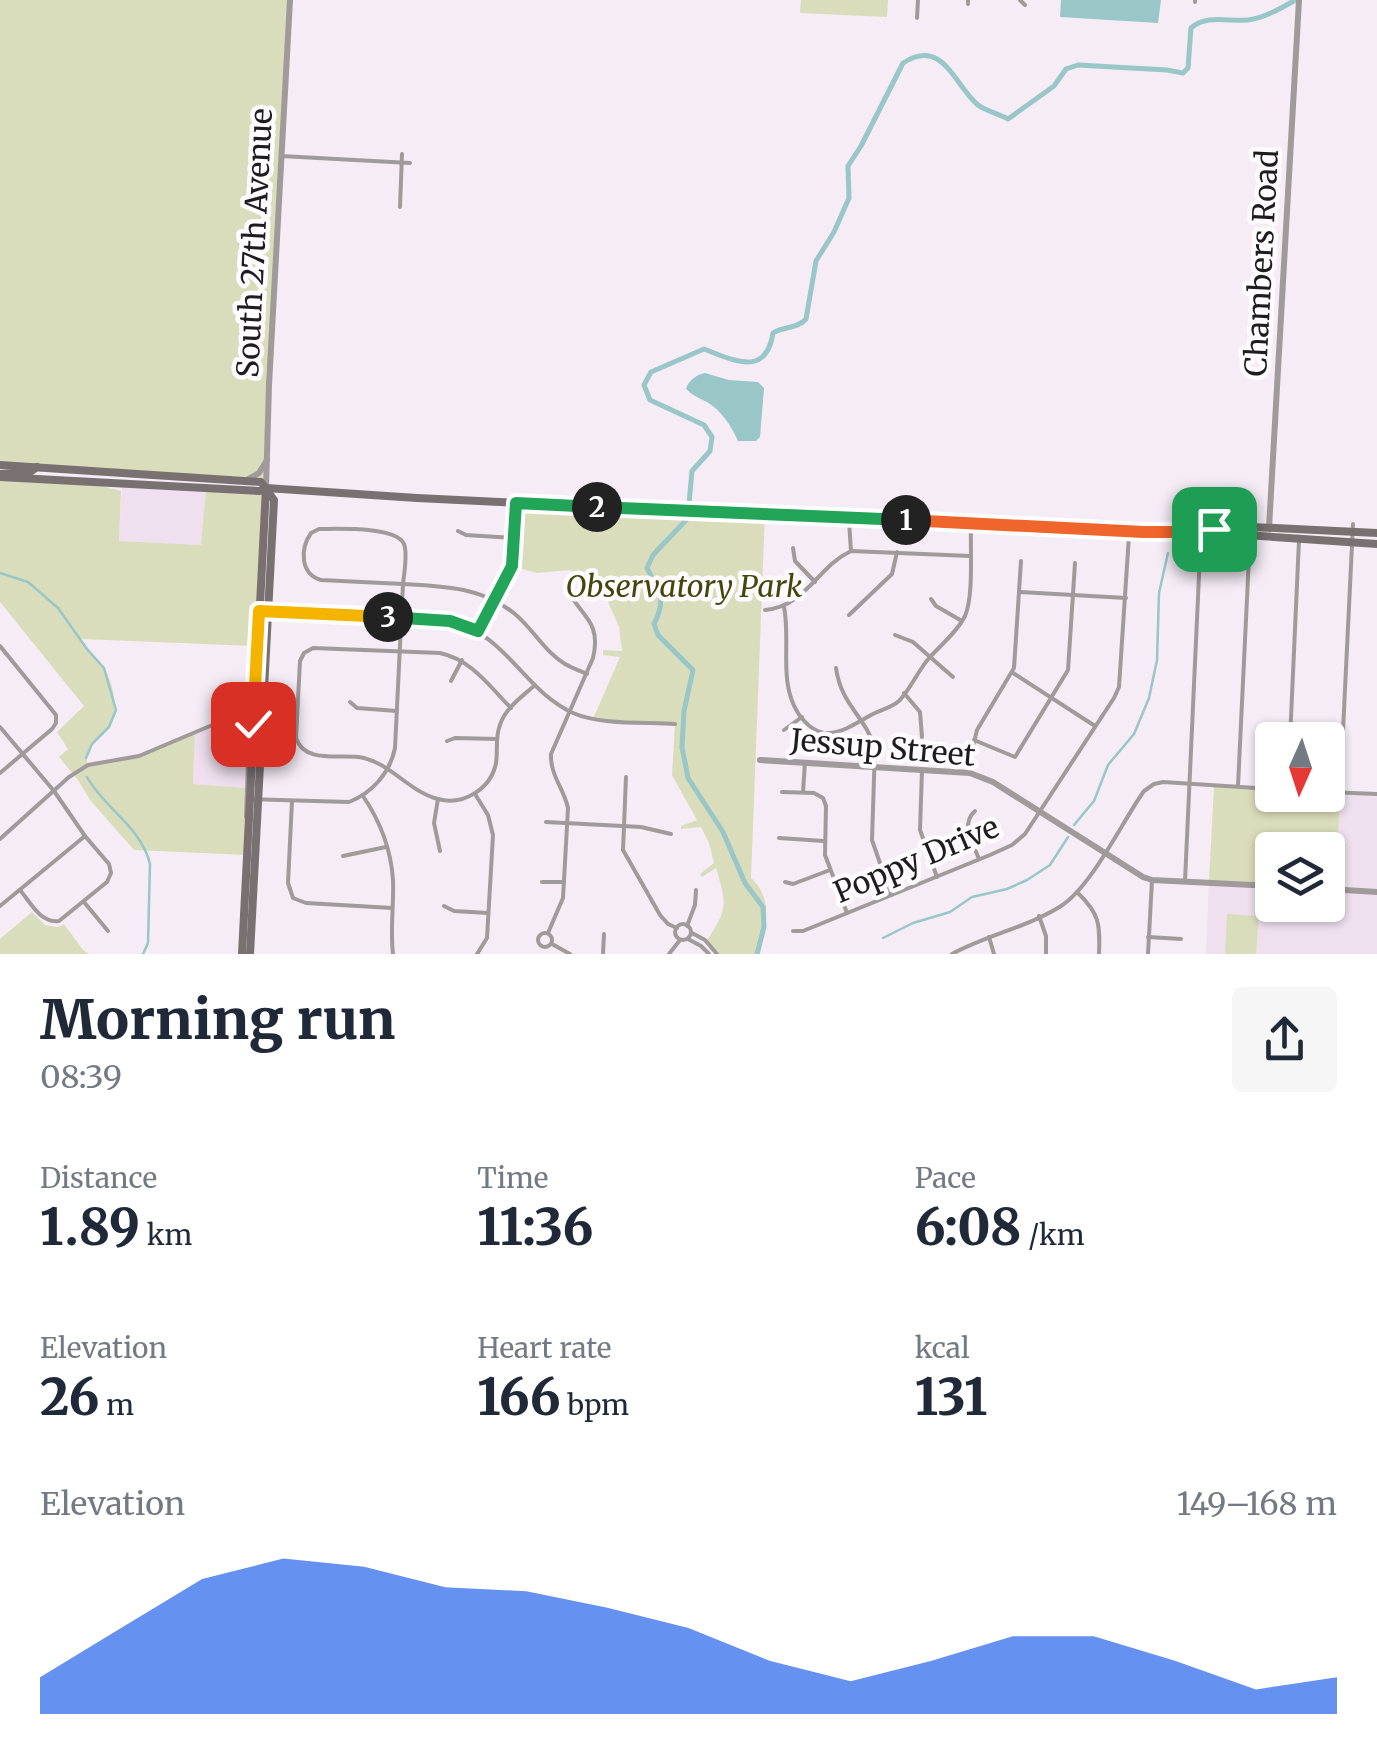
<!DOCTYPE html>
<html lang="en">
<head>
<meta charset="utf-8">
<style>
  body { margin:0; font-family:Merriweather,serif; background:#f6f6f7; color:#1f2937; height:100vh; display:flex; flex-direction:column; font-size:38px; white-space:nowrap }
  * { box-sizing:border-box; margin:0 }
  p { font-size:32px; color:#747a83 }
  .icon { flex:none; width:55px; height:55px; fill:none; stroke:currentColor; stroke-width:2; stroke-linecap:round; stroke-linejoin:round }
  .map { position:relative; height:954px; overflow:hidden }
  .details { display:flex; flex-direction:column; background:#fff; flex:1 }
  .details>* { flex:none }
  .needle { width:65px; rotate:183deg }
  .buttons { position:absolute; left:1255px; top:722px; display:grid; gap:20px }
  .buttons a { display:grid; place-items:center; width:90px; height:90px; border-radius:10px; background:#fff; box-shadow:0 2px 8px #0004; font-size:50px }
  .pin { position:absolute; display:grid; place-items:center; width:85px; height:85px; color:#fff; margin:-42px; border-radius:20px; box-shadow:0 5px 15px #0006 }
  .km { position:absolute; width:50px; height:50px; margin:-25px; border-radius:50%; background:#222; color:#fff; font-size:28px; line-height:50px; text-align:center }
  .round { display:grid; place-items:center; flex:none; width:105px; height:105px; border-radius:10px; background:#f6f6f7 }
  .headline { display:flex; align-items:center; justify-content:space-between; height:170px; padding:0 40px }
  h1 { font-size:55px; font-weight:800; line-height:75px }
  .figures { display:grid; grid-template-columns:repeat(3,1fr); gap:15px; height:170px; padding:10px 40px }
  .figures div { display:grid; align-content:center }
  .figures b { font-size:50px; font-weight:800 }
  .figures small { font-size:28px; font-weight:400 }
  .figures p { font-size:28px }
  .chart { height:280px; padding:20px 40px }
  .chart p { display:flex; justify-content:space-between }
  .chart svg { width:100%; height:180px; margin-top:10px; fill:#2563eb; opacity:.7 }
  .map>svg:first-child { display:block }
  .built { fill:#efe0ef }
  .green { fill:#daddbb }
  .water { fill:#99c6c6 }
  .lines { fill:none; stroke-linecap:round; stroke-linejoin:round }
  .stream { stroke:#99c6c6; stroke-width:2.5 }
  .canal { stroke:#99c6c6; stroke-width:5 }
  .minor { stroke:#a09a9a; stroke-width:4 }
  .tertiary { stroke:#a09a9a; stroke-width:6 }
  .secondary { stroke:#797171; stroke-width:8 }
  .split-1-casing { stroke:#fff; stroke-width:20 }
  .split-2-casing { stroke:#fff; stroke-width:20 }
  .split-3-casing { stroke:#fff; stroke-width:20 }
  .split-4-casing { stroke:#fff; stroke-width:20 }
  .split-1 { stroke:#f0652b; stroke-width:12 }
  .split-2 { stroke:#22a559; stroke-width:12 }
  .split-3 { stroke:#22a559; stroke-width:12 }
  .split-4 { stroke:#f5b400; stroke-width:12 }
  .labels { text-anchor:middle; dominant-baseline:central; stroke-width:9; stroke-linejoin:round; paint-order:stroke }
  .street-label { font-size:30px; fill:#1f1c1f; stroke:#fffbff }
  .park-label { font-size:30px; font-style:italic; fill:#44470b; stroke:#fffbff }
</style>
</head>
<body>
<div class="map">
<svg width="1377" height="954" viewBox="0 0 1377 954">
  <rect width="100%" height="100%" fill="#f5ecf5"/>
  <g class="built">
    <path d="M122 484 206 489 202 545 119 541Z"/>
    <path d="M218 724H240L249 736 246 788 193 784 195 732Z"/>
    <path d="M1340 793 1377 794V954H1206L1209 882 1272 886V905H1328V889H1336Z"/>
  </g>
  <g class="green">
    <path d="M0 0H290C277 210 268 420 258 631L253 646 81 639C88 651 99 660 106 671 115 690 120 716 105 731 94 742 86 749 87 765L139 756 195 732 193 784 246 788 247 855 134 850 90 800 78 780 59 757 68 749 57 732 84 706 0 602V477L81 481 121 491 119 541 201 545 206 489 260 491 266 488 258 480 0 465Z"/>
    <path d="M801 0H888L887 17 800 13Z"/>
    <path d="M517 503 765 513 751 878C774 899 766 927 760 954H717L706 942C728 909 727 905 716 868L702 877 700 874 714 863 709 843 701 827 681 829V826L697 820 672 775 675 724 593 719 620 657 603 655V650L622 651 619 627 596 575 578 578 571 570 536 573 513 566Z"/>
    <path d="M1214 785 1272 789V795H1328V792L1340 793 1336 889H1328V850H1272V886L1209 882Z"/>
    <path d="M32 912 45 925 58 927 64 924 83 950 89 954H0V939Z"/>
    <path d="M1227 914 1259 916 1256 954H1225Z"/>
  </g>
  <g class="water">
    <path d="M1061 0H1161L1158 23 1060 17Z"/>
    <path d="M705 373 729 380 758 382 764 388 760 437 756 441H738C732 427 721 410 707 402 699 398 692 395 686 389 688 381 697 374 705 373Z"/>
  </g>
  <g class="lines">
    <g class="stream">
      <path d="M0 573 28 582 58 608 87 649 104 668 116 710 109 727 92 744 86 758"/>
      <path d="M87 777C104 808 142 828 150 864L148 943 143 954"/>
      <path d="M1074 825 1094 801 1108 765 1134 734 1149 698 1157 660 1159 593 1168 553"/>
      <path d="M883 938 913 923 950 912 972 897 1007 889 1027 880 1050 865 1068 837"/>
    </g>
    <g class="canal">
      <path d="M689 504 692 471 710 451 712 437 704 425 650 400 644 385 651 372 704 349C733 360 766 378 773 333 784 326 797 329 806 319L816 261 834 232 849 198 848 166 861 146 903 63C943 37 954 85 978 105 986 111 999 114 1008 119L1054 86 1066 69 1078 65 1167 70 1183 73 1188 68 1191 28C1207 14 1229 22 1248 20 1264 18 1282 8 1295 0"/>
      <path d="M688 518 653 555 647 568C659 592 667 599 654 624L658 635 693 670 684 711 682 747 688 778 723 832 745 883 763 907 764 927 757 954"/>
    </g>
    <g class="minor">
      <path d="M1020 0 1025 5"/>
      <path d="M1195 2V0"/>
      <path d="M968 4V0"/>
      <path d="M917 18 918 0"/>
      <path d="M281 156 410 163"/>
      <path d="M400 207 402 154"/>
      <path d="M849 521 851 551"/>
      <path d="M319 529C336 529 396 526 404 544 408 554 404 573 403 584L321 580C300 574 300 549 311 533Z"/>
      <path d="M458 531 466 535 514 538"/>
      <path d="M793 548 795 561 815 582"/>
      <path d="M1020 592 1126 598"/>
      <path d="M931 599 936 606 962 621"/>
      <path d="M784 607C791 642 778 681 798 713 821 747 843 731 871 715 880 710 891 708 899 701 911 689 918 670 930 657 942 644 957 632 965 616 974 595 970 549 971 524"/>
      <path d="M765 610C807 606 817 567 851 551L970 556"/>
      <path d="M259 611 455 622C508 638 525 691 573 713 600 725 645 722 675 724"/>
      <path d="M849 615 892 574 897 552"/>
      <path d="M478 631 513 566 516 504"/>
      <path d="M895 635 913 642 953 677"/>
      <path d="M0 646 56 715V723L52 729 0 773"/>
      <path d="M836 668C841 705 865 716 875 748L872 840 891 895"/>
      <path d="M1013 673 1095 726"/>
      <path d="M451 681 462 660"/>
      <path d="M904 693 920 712 922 737"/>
      <path d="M350 702 357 708 397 711"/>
      <path d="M511 708C489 686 472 660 440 653L313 648 304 653 300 661 296 738C305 765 342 753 364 758 392 765 410 792 438 799 463 806 491 789 496 763 498 750 495 737 500 725 505 708 523 696 535 685"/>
      <path d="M0 727 54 791 85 836 109 864 111 873 107 882 59 921C40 923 31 903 20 890"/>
      <path d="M784 730 802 717"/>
      <path d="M974 740 1015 757 1068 670 1075 563"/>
      <path d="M1290 740 1299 540"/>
      <path d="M447 741 455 738 497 739"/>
      <path d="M922 770 920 830 937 877"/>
      <path d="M967 772 977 730 1014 668 1021 561"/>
      <path d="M626 777 623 850 660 915 668 924 677 928"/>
      <path d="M1238 786 1250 536"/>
      <path d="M782 792 814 793 823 798 826 806 825 855 847 913"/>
      <path d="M803 792 805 762"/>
      <path d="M1328 792 1377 794"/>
      <path d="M1340 793 1353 524"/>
      <path d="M475 794 488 815 493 835 487 938 477 954"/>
      <path d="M363 796C380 821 391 849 393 880 394 905 390 929 393 954"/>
      <path d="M249 799 349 802C372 793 390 773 395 748L403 584C443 586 482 587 515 614 533 629 545 652 565 664 572 668 580 671 587 674"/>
      <path d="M438 799 434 823 440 851"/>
      <path d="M292 801 288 883 293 898 306 903 392 908"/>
      <path d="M975 811C960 824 973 843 979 859"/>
      <path d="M246 817 249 736 240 724 250 711 254 641 256 635"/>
      <path d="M546 822 641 827 671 834"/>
      <path d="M779 838 824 841"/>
      <path d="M0 839 69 777 88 765 139 756 210 726 225 723 253 725"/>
      <path d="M343 856 386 847"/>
      <path d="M1185 881 1201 532"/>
      <path d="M542 882H564"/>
      <path d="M785 882 793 884 830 870"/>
      <path d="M1077 892C1100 914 1100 924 1099 954"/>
      <path d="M84 902 108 931"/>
      <path d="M0 906 85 836"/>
      <path d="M444 906 454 911 488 913"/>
      <path d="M1039 916 1046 936V954"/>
      <circle cx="683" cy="932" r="8"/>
      <path d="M687 926 695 905 696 890"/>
      <path d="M793 931H803L990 855 1012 845 1025 834 1114 698 1119 687 1129 535"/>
      <path d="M548 933 563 898 568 808C564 789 550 775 551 754L593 658C604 613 568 613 568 579"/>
      <path d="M692 933 705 940 717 954"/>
      <circle cx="545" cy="940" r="7"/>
      <path d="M989 937 994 954"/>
      <path d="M1148 937 1181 939"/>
      <path d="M688 939 701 946 709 954"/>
      <path d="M552 944 570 954"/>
      <path d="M603 954 604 934"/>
      <path d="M669 954 680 940"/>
      <path d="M952 954C987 935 1028 927 1061 906 1092 886 1122 822 1144 791L1154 784 1163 782 1272 789"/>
      <path d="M1148 954 1152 880"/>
    </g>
    <g class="tertiary">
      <path d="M245 481 259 473 267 460"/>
      <path d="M266 488 269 385 290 0"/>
      <path d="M1269 528 1299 0"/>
      <path d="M760 760 970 773 993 782 1143 877 1152 880 1272 886"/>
      <path d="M1328 889 1377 892"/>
    </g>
    <g class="secondary">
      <path d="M0 465 261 482 274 500 250 954"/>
      <path d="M0 474 30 472 37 467"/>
      <path d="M0 477 260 491 266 488 417 498 1139 532H1201L1377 544"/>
      <path d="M1212 529 1252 527 1377 533"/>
      <path d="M242 954 266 488"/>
    </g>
  </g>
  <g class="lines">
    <g class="split-1-casing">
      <path id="split-1" d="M906 520 1144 532H1201L1214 529"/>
    </g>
    <g class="split-2-casing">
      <path id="split-2" d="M597 507 906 520"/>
    </g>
    <g class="split-3-casing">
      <path id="split-3" d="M388 617 450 621 478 631 512 566 516 503 597 507"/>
    </g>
    <g class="split-4-casing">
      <path id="split-4" d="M253 724 259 611 388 617"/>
    </g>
    <use href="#split-1" class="split-1"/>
    <use href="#split-2" class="split-2"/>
    <use href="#split-3" class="split-3"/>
    <use href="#split-4" class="split-4"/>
  </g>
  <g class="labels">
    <g class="street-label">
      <text transform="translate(254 243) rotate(-87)">South 27th Avenue</text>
      <text transform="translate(1261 263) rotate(-87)">Chambers Road</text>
      <text transform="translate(883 747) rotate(5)">Jessup Street</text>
      <text transform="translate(916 859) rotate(-23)">Poppy Drive</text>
    </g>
    <g class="park-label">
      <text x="684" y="586">Observatory Park</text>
    </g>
  </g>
</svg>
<div class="buttons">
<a><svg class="needle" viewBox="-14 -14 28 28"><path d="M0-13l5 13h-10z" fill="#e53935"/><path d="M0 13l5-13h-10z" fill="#747a83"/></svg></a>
<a><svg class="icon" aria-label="layers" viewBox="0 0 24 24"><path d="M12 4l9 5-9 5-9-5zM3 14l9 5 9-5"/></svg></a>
</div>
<div class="pin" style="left:1214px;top:529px;background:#1e9e55"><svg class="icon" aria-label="arrive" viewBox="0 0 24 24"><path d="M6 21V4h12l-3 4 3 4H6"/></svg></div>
<div class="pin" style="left:253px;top:724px;background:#d93025"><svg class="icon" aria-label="check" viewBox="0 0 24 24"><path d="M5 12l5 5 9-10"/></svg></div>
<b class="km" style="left:906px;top:520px">1</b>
<b class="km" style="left:597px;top:507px">2</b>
<b class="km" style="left:388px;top:617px">3</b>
</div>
<section class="details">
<div class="headline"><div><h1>Morning run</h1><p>08:39</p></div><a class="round"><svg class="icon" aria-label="share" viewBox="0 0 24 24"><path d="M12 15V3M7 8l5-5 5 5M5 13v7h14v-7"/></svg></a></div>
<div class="figures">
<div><p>Distance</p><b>1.89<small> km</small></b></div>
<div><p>Time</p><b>11:36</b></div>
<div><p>Pace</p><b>6:08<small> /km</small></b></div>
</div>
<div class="figures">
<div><p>Elevation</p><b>26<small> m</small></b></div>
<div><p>Heart rate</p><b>166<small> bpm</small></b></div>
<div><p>kcal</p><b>131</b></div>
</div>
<div class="chart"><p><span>Elevation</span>149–168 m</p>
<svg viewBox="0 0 160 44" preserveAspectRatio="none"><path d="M0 44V35L10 23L20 11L30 6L40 8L50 13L60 14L70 18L80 23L90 31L100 36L110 31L120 25L130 25L140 31L150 38L160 35V44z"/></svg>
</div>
</section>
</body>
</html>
